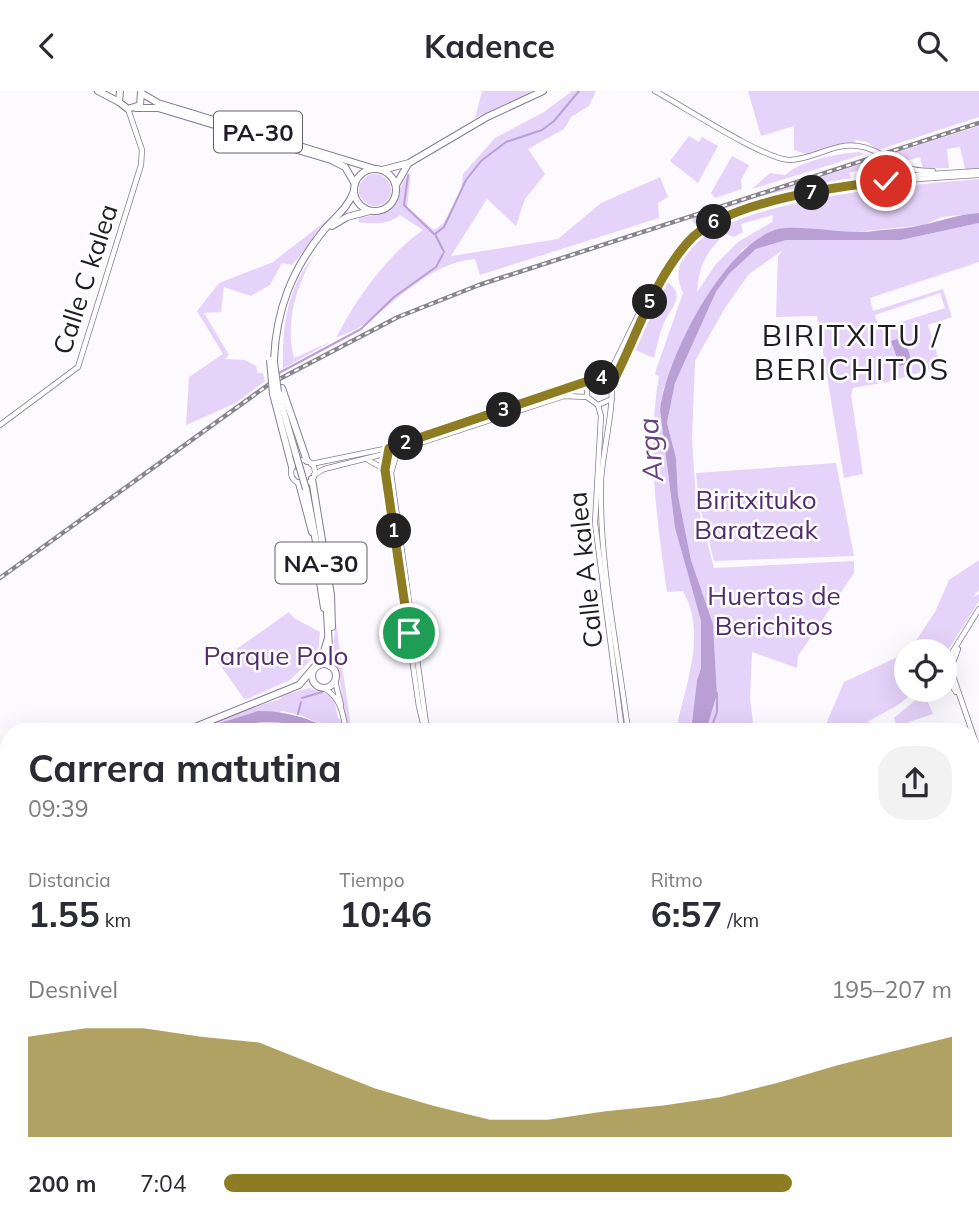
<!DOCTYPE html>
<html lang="es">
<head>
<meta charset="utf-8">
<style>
  body { margin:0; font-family:Mulish,sans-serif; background:#f2f2f3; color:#2b2b33; height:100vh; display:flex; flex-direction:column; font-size:26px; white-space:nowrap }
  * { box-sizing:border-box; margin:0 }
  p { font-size:23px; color:#7c7c81 }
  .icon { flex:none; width:38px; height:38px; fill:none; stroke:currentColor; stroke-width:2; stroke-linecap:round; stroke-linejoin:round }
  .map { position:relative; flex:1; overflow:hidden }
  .details { position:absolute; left:0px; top:632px; width:980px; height:502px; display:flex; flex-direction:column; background:#fff; border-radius:28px 28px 0 0; box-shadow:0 7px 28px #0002 }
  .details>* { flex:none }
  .tools { position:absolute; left:894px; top:548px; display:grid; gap:14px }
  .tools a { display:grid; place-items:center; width:63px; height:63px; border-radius:50%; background:#fff; box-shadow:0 7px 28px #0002; font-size:35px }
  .pin { position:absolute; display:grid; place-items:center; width:60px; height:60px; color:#fff; margin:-30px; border:4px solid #fff; border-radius:50%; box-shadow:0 2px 7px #0007 }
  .km { position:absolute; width:35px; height:35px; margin:-18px; border-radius:50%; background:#222; color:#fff; font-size:19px; line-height:35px; text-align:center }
  .round { display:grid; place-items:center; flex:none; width:74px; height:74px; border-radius:28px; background:#f2f2f3 }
  .overview { display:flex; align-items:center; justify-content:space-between; height:119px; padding:0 28px }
  h1 { font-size:38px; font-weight:700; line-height:52px }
  .stats { display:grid; grid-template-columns:repeat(3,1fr); gap:10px; height:119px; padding:7px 28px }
  .stats div { display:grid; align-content:center }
  .stats b { font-size:35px; font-weight:700 }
  .stats small { font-size:19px; font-weight:400 }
  .stats p { font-size:19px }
  .chart { height:196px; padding:14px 28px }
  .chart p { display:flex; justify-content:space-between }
  .chart svg { width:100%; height:126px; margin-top:7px; fill:#8e7c22; opacity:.7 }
  ul { padding:0 28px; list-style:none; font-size:23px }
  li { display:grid; grid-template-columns:112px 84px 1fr; align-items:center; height:52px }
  li i { height:18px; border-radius:9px; background:#8e7c22 }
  header { display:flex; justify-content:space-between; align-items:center; height:91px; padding:0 28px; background:#fff; font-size:32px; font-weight:700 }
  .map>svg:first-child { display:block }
  .green { fill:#e6d3fa; fill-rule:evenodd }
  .water { fill:#ba9fd4 }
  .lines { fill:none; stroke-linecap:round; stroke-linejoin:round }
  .stream { stroke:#ba9fd4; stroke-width:2 }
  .river { stroke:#ba9fd4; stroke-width:6 }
  .secondary-casing { stroke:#877c92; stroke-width:6 }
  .highway-casing { stroke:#877c92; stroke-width:8 }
  .secondary { stroke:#fff; stroke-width:4.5 }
  .highway { stroke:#fff; stroke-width:6 }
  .rail-casing { stroke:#88858c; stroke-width:4.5 }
  .rail { stroke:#fff; stroke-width:2; stroke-dasharray:5; stroke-linecap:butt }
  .highway-bridge-casing { stroke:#877c92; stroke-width:8; stroke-linecap:butt }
  .highway-bridge { stroke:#fff; stroke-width:6 }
  .route-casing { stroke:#fff; stroke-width:14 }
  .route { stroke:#8e7c22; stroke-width:9 }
  .labels { text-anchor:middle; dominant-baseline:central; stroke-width:5; stroke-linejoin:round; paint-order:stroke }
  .shield { fill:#fff; stroke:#636066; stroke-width:2 }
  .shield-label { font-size:24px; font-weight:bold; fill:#201c25 }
  .street-label { font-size:26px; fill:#201c25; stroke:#fff }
  .park-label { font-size:26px; fill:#512d6e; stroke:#fff }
  .water-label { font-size:28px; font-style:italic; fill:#664285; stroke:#fff }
  .quarter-label { font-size:30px; letter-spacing:2px; fill:#201c25; stroke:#fff }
</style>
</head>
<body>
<header><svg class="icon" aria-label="back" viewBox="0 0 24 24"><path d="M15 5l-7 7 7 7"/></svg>Kadence<svg class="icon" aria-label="search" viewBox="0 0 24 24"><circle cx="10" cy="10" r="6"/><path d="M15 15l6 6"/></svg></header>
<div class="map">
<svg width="979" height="1133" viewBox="0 0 979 1133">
  <rect width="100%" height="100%" fill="#fcfaff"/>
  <g class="green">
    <path d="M482 0H534L475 27Z"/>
    <path d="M572 0H596L589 15 571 26 564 38 528 58 545 83 525 108 516 135 487 108 451 165 558 148 601 112 660 86 668 106 658 112 659 127 480 184 475 168C432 172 402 205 369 230 360 237 347 242 336 247 356 208 387 164 423 139L400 124C388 134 374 133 358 131L359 127C416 117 384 108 411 81L407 116 434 139 443 133 461 100 463 83 495 47 544 21Z"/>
    <path d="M748 0H979V26L878 59 867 51 855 49 857 54 837 56 811 65 794 59V35L761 45Z"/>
    <path d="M979 35V78H965L960 56 947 58 949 77 923 78 920 66 898 72 885 65Z"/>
    <path d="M689 45 699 51 702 46 718 55 698 92 670 70Z"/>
    <path d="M859 61 865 63 752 98 770 82 785 84C802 69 836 63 859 61Z"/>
    <path d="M732 65 749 74 741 89 742 98 715 107 711 102Z"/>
    <path d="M877 68 881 78 862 87 859 79 849 82 852 89C807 93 732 107 695 134L691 127Z"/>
    <circle cx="375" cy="99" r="16"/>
    <path d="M979 88V122L942 126 924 134 856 141 778 138 743 158 688 243 663 299 660 319 675 437 701 530V577L697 589 691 640H676C684 596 708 544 683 500L667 501C657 428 646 358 659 285L655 284 656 279 683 202C639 110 927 93 979 88ZM773 124 772 131 738 151 716 173 697 201C699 176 706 159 726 143L734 146 743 141 741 133Z"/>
    <path d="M336 122 292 174 282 172 270 194 251 205 224 196 221 221 204 222 229 264 225 268 245 269 256 275 258 282H263L265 290 236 312 186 334 189 286 223 263 197 220 219 192 273 171Z"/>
    <path d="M979 132V171L870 207 873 220 943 198 952 226 928 234 941 275 892 290 853 297 851 304 863 383 844 387 817 225 776 226 778 165 783 159 749 183 725 217 695 270 692 348 696 408 714 477 854 470V482L798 565 797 577 752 561 750 607 754 640H706L717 603 713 533 691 469 678 404 676 367 667 332 675 292 716 201 729 183 756 158 786 149H901ZM940 202 945 217 879 238 875 224Z"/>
    <path d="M314 164C296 196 285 231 294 267L330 251 283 278C282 235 287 198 314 164Z"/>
    <path d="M667 191C688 204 669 219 663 234 659 244 657 256 654 267L633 258Z"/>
    <path d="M836 372 854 465 714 470 699 412 696 382Z"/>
    <path d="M979 469V499L973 506 979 503V510L945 564V560H909L935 521 949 489Z"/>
    <path d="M289 521 294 527 320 541 318 562 290 589 245 609 218 571Z"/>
    <path d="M336 532 351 637 346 632 339 584 331 570Z"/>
    <path d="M906 562V598L917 599 898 614 869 630 865 640H823L844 591Z"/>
    <path d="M309 597C339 606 333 606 338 627L356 640H335L303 625 283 620 207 640H191L253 616 281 608V605Z"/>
    <path d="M924 602 933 623 897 635 894 627Z"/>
    <path d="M270 631 291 632 310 640 268 638 228 640 247 632Z"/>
    <path d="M9 825V959L0 957V834Z"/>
    <path d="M0 1047 5 1069 9 1072V1125H33L27 1133H0Z"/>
    <path d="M971 1084 979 1086V1133H848L849 1125H971Z"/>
    <path d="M413 1125H511L474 1133H408Z"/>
    <path d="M727 1125H781L769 1133H702L679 1129 725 1130Z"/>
  </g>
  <g class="water">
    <path d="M979 122V132L901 149H786L756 158 729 183 716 201 675 292 667 332 676 367 678 404 691 469 713 533 717 603 706 640H691L697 589 701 577V530L675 437 660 319C666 267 724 153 778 138 801 133 846 144 874 140 890 138 906 138 922 134 942 130 958 123 979 122Z"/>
    <path d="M904 246 912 271 900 275 891 250Z"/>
    <path d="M258 620C288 620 308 627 335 640 327 641 316 642 308 640 295 636 285 631 271 631 248 630 230 641 207 640L214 634Z"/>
  </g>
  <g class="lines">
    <g class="stream">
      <path d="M408 84 404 114 434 143"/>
      <path d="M444 161 435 143 444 136 466 89 481 70 506 51 542 39 554 30 579 0"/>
      <path d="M279 282 361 238 394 206 436 176 443 163"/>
      <path d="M302 607 322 601"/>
      <path d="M298 623 301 611"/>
      <path d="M710 640 717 621V602"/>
    </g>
    <g class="river">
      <path d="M935 1125 947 1133"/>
      <path d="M761 1133 771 1125"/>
    </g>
    <g class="secondary-casing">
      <g id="secondary">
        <path d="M655 0C683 15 763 68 789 69 813 69 834 51 858 55 886 59 894 81 933 80"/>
        <path d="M882 66 900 85"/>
        <path d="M876 87 884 79 885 72"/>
        <path d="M602 287 614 273 649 202 673 165 703 133 739 116 812 98 899 85 979 80"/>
        <path d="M612 293C635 246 653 194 687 152 732 98 910 88 979 84"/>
        <path d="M612 308 598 314 587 306V295L591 289 602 287 610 291C617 304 601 369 601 391 599 474 618 558 628 640"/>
        <path d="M598 314 601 325 595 432 622 640"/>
        <path d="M0 334 78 276 141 74 142 59 128 18"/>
        <path d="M393 356 591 290"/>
        <path d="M397 363 405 357 564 305 587 306"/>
        <path d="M389 364 385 379 419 616 425 640"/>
        <path d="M396 365 391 382 426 632 431 640"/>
        <path d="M368 369 384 378"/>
        <circle cx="303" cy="381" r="12"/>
        <path d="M311 373 389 357"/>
        <path d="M314 384 324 378 388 362"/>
        <path d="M945 573 979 518"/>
        <path d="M951 577 958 558"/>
        <path d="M952 582 979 661"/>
        <path d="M947 587 956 601"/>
        <path d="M335 590 341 614"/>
        <path d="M325 598C341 607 343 623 346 640"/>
        <path d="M975 658 979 671"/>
        <path d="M971 742 979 737"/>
        <path d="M971 750 979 744"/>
        <path d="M971 864 979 875"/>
        <path d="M971 870 979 881"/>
        <path d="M971 925 979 921"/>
        <path d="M971 931 979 927"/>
      </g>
    </g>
    <g class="highway-casing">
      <g id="highway">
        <path d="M98 0 119 11"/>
        <path d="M120 0 119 11 128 18 140 14 141 2"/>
        <path d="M141 2 158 12 375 78"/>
        <path d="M136 17H158L331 69 345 76 355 93"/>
        <circle cx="375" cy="99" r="21"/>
        <path d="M382 79 409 72 487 26 543 0"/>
        <path d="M396 94 408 73"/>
        <path d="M332 135 347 126 370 120"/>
        <path d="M274 269C276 219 292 178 324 139 335 126 348 117 354 100"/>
        <path d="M282 297 307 370"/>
        <path d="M278 301 296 364"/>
        <path d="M273 303 292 376"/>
        <path d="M312 388 331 504 332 536"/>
        <path d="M299 392 312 441"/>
        <path d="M306 398 326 504 330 575"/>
        <path d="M317 472 324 517"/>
        <circle cx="324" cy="585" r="12"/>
        <path d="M185 640 299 594 322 567 328 547"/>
        <path d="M0 776 9 763"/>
      </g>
    </g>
    <use href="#secondary" class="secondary"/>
    <use href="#highway" class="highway"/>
    <g class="rail-casing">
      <path id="rail" d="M0 487 268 294 398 226 479 194 979 32"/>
    </g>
    <use href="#rail" class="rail"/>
    <g class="highway-bridge-casing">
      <g id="highway-bridge">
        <path d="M270 269 273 303"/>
        <path d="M274 271 278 301"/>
        <path d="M296 364 306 398"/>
      </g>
    </g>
    <use href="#highway-bridge" class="highway-bridge"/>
  </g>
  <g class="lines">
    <g class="route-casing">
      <path id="route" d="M409 542 385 379 389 357 591 289 602 287 612 293C636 247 652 192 688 151 723 111 834 96 886 90"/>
    </g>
    <use href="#route" class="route"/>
  </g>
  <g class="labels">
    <g class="shield">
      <rect x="214" y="20.5" width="88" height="41" rx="5"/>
      <rect x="275.5" y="451.5" width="91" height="41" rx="5"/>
    </g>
    <g class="shield-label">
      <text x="258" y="41">PA-30</text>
      <text x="321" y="472">NA-30</text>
    </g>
    <g class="street-label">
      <text transform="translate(85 188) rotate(-72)">Calle C kalea</text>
      <text transform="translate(585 479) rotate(-96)">Calle A kalea</text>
    </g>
    <g class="park-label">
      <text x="756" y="408">Biritxituko<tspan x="756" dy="30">Baratzeak</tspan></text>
      <text x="774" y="504">Huertas de<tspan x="774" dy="30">Berichitos</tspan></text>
      <text x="276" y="564">Parque Polo</text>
    </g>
    <g class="water-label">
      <text transform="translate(650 359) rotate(-95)">Arga</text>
    </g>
    <g class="quarter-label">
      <text x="852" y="244">BIRITXITU /<tspan x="852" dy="34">BERICHITOS</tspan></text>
    </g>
  </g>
</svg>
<div class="tools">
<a><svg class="icon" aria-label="locate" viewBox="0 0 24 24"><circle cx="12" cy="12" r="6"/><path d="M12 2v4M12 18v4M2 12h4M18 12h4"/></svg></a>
</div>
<div class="pin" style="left:409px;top:542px;background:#1e9e55"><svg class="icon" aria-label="arrive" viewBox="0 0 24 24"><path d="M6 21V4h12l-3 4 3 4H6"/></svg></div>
<div class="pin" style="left:886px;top:90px;background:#d93025"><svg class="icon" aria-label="check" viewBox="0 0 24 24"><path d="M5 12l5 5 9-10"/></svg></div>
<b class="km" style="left:394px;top:440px">1</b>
<b class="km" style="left:406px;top:352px">2</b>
<b class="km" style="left:504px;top:319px">3</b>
<b class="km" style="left:602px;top:287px">4</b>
<b class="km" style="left:650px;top:211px">5</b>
<b class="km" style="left:714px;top:131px">6</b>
<b class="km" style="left:812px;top:102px">7</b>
<section class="details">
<div class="overview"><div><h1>Carrera matutina</h1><p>09:39</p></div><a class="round"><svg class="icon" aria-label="share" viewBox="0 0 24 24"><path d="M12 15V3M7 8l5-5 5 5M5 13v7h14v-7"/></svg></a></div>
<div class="stats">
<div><p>Distancia</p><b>1.55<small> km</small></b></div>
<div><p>Tiempo</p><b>10:46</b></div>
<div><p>Ritmo</p><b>6:57<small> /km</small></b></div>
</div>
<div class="chart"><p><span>Desnivel</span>195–207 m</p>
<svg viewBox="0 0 160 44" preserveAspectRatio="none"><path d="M0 44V9L10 6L20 6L30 9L40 11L50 19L60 27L70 33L80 38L90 38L100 35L110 33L120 30L130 25L140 19L150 14L160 9V44z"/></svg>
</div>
<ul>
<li><b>200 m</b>7:04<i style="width:78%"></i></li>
</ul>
</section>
</div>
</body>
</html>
